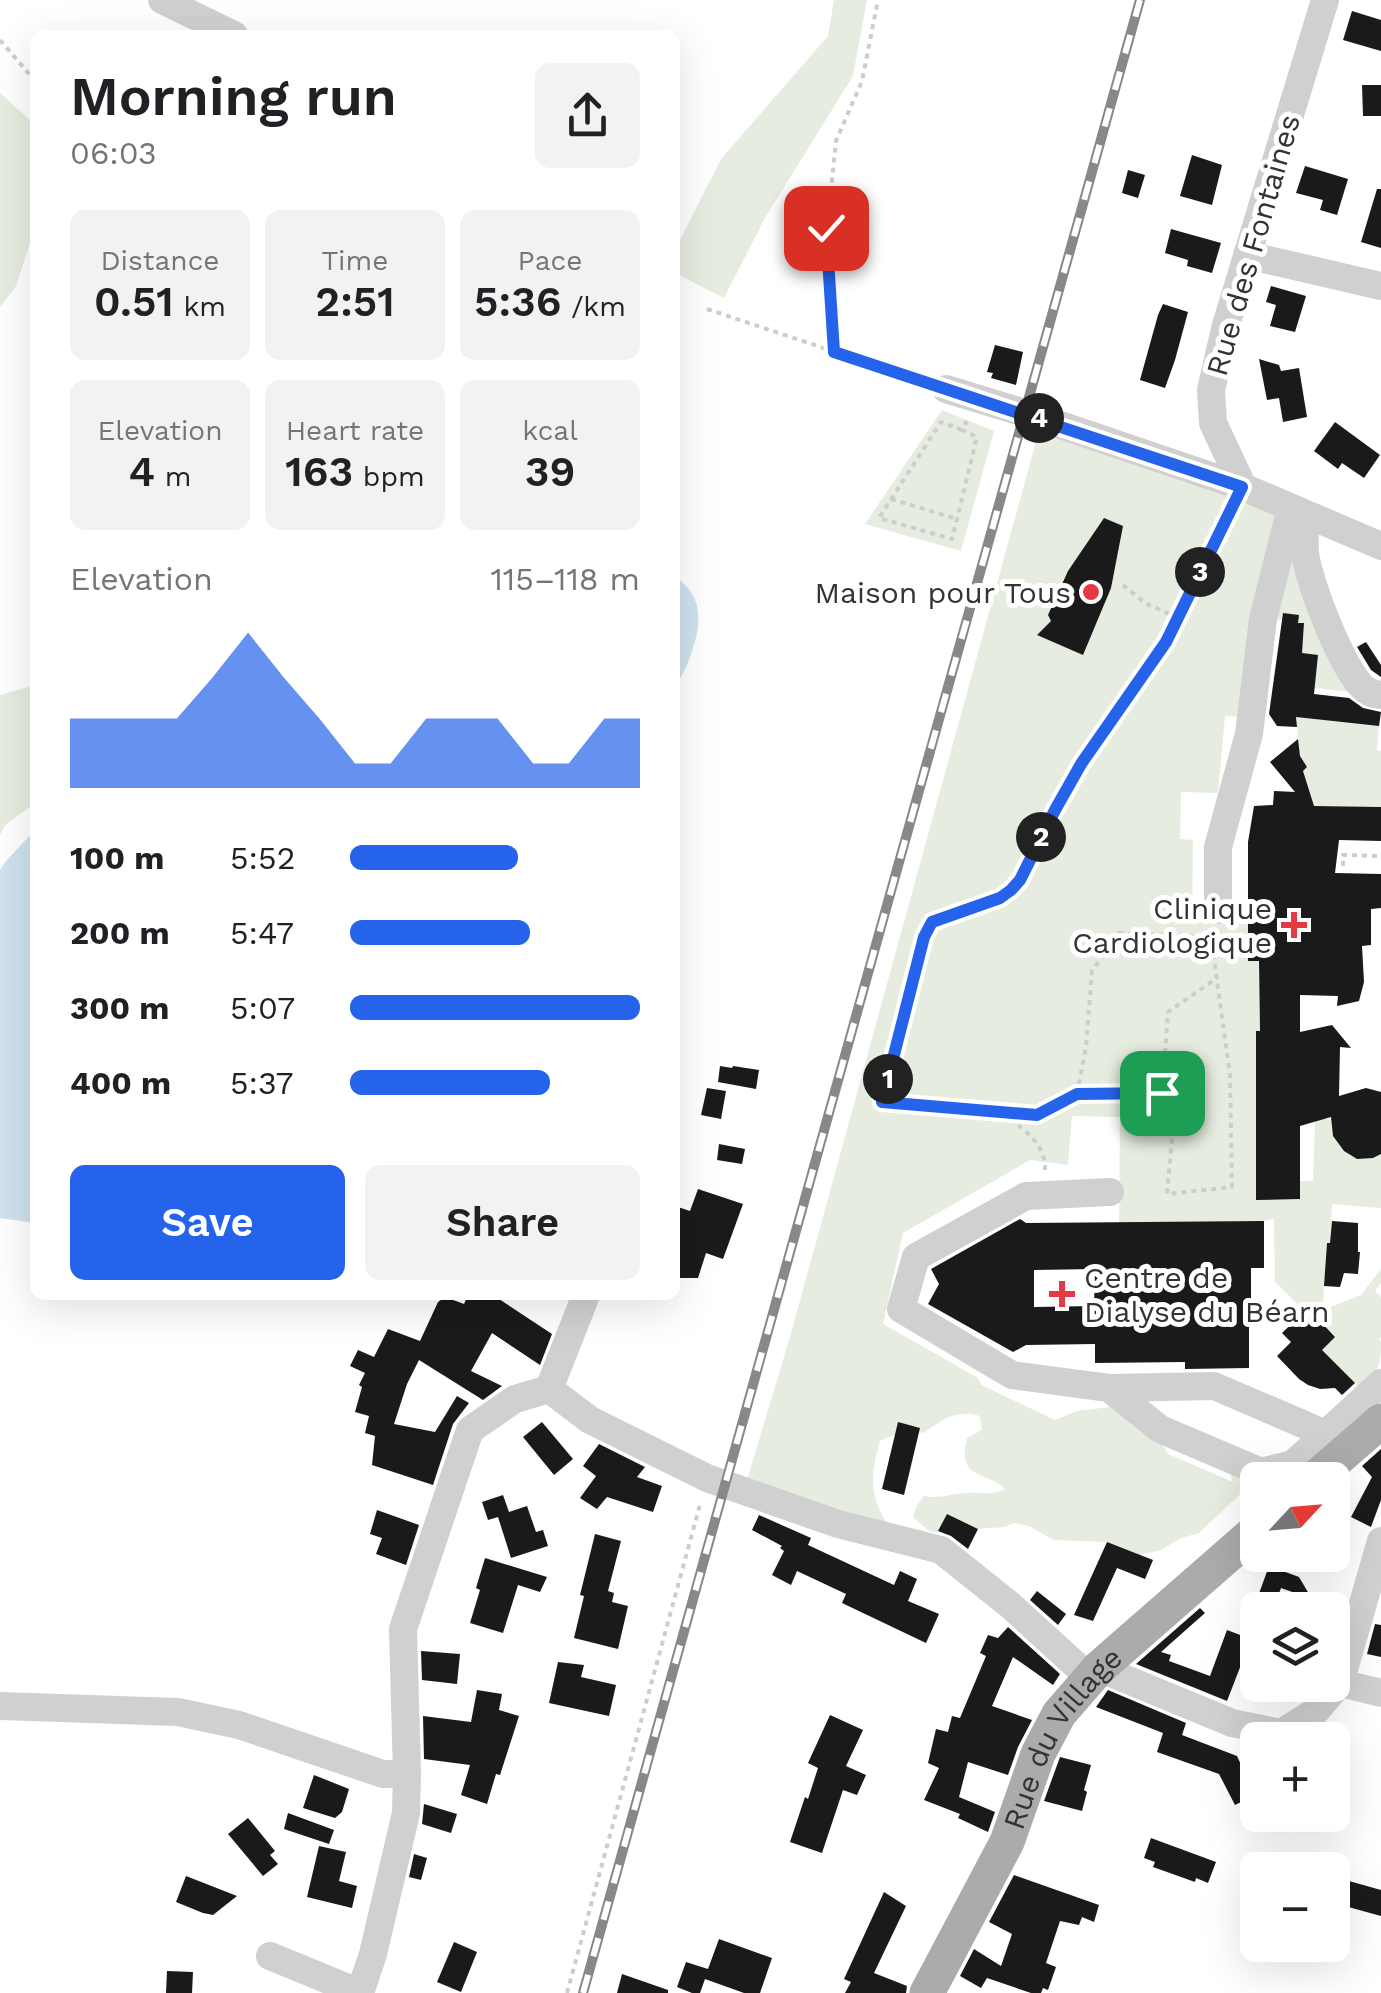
<!DOCTYPE html>
<html lang="en">
<head>
<meta charset="utf-8">
<style>
  body { margin:0; font-family:"Work Sans",sans-serif; background:#f2f2f2; color:#202124; height:100vh; display:flex; flex-direction:column; font-size:38px; white-space:nowrap }
  * { box-sizing:border-box; margin:0 }
  p { font-size:32px; color:#757577 }
  .icon { flex:none; width:55px; height:55px; fill:none; stroke:currentColor; stroke-width:2; stroke-linecap:round; stroke-linejoin:round }
  .map { position:relative; flex:1; overflow:hidden }
  .drawer { position:absolute; left:30px; top:30px; width:650px; height:1270px; display:flex; flex-direction:column; background:#fff; border-radius:15px; box-shadow:0 10px 40px #0002 }
  .drawer>* { flex:none }
  .needle { width:65px; rotate:64deg }
  .buttons { position:absolute; left:1240px; top:1462px; display:grid; gap:20px }
  .buttons a { display:grid; place-items:center; width:110px; height:110px; border-radius:15px; background:#fff; box-shadow:0 10px 40px #0002; font-size:50px }
  .pin { position:absolute; display:grid; place-items:center; width:85px; height:85px; color:#fff; margin:-42px; border-radius:20px; box-shadow:0 5px 15px #0006 }
  .km { position:absolute; width:50px; height:50px; margin:-25px; border-radius:50%; background:#222; color:#fff; font-size:28px; line-height:50px; text-align:center }
  .round { display:grid; place-items:center; flex:none; width:105px; height:105px; border-radius:15px; background:#f2f2f2 }
  .head { display:flex; align-items:center; justify-content:space-between; height:170px; padding:0 40px }
  h1 { font-size:55px; font-weight:600; line-height:75px }
  .metrics { display:grid; grid-template-columns:repeat(3,1fr); gap:15px; height:170px; padding:10px 40px }
  .metrics div { display:grid; align-content:center; border-radius:15px; background:#f2f2f2; text-align:center }
  .metrics b { font-size:42px; font-weight:600 }
  .metrics small { font-size:28px; font-weight:400 }
  .metrics p { font-size:28px }
  .chart { height:280px; padding:20px 40px }
  .chart p { display:flex; justify-content:space-between }
  .chart svg { width:100%; height:180px; margin-top:10px; fill:#2563eb; opacity:.7 }
  .primary-button { display:flex; gap:20px; margin-top:auto; padding:20px 40px }
  .primary-button a { flex:1; height:115px; border-radius:15px; background:#2563eb; color:#fff; font-size:40px; font-weight:600; line-height:115px; text-align:center }
  .primary-button a+a { background:#f2f2f2; color:#202124 }
  ul { padding:0 40px; list-style:none; font-size:32px }
  li { display:grid; grid-template-columns:160px 120px 1fr; align-items:center; height:75px }
  li i { height:25px; border-radius:12px; background:#2563eb }
  .map>svg:first-child { display:block }
  .green { fill:#e6ecdf }
  .water { fill:#cfe2ee }
  .building { fill:#1a1a1a; fill-rule:evenodd }
  .lines { fill:none; stroke-linecap:round; stroke-linejoin:round }
  .path { stroke:#cdcdcd; stroke-width:4; stroke-dasharray:5 5; stroke-linecap:butt }
  .minor { stroke:#d0d0d0; stroke-width:28 }
  .major { stroke:#ababab; stroke-width:35 }
  .rail-casing { stroke:#888; stroke-width:10 }
  .rail { stroke:#fff; stroke-width:6; stroke-dasharray:19; stroke-linecap:butt }
  .route-casing { stroke:#fff; stroke-width:20 }
  .route { stroke:#2563eb; stroke-width:12 }
  .poi-dot { fill:#e63946; stroke:#fff; stroke-width:4 }
  .labels { text-anchor:middle; dominant-baseline:central; stroke-width:10; stroke-linejoin:round; paint-order:stroke }
  .street-label { font-size:30px; fill:#333; stroke:#fff }
  .poi-label { font-size:30px; fill:#333; stroke:#fff; text-anchor:end }
</style>
</head>
<body>
<div class="map">
<svg width="1381" height="1993" viewBox="0 0 1381 1993">
  <rect width="100%" height="100%" fill="#fff"/>
  <g class="green">
    <path d="M834 0H867L853 76 765 218 724 298 675 273V250L721 159 828 36Z"/>
    <path d="M0 93 33 123 35 228 16 286 0 307Z"/>
    <path d="M942 410 994 431 961 551 865 524Z"/>
    <path d="M1040 427 1279 509 1242 717 1225 716 1218 793 1181 792 1180 839 1193 840 1192 921 1248 924 1249 961H1259L1260 1031H1256V1200L1299 1199 1300 1181H1313L1315 1122 1322 1117 1331 1120 1333 1136 1340 1146 1343 1145 1347 1150V1153L1357 1159 1376 1153 1377 1156 1381 1154V1208L1332 1204 1330 1243 1327 1244 1323 1303 1326 1309 1361 1295 1381 1269V1283L1375 1291 1381 1297V1337L1379 1340 1381 1342C1381 1368 1378 1371 1361 1390L1331 1359 1319 1353 1335 1336 1308 1308 1305 1311 1275 1282 1274 1219 1264 1221 1119 1223 1120 1117 1072 1116 1068 1165 1030 1160 903 1233 883 1324 978 1378 981 1385 1055 1420 1077 1411 1118 1406 1155 1433 1168 1454 1233 1482 1228 1467 1254 1481 1199 1533 1181 1538 1161 1550 1140 1555 1107 1542 1054 1540 1029 1526 1015 1523 1003 1527 978 1529 947 1514 937 1533 929 1531 913 1517 916 1507 924 1496C939 1499 950 1494 965 1493 980 1492 991 1496 1005 1489 988 1471 956 1481 967 1438L982 1430 980 1416C956 1409 943 1419 924 1433L919 1432 920 1428 914 1426 880 1441C870 1475 869 1495 888 1525L880 1529 747 1480 790 1337Z"/>
    <path d="M1292 526 1359 693 1314 688 1302 653 1304 624 1298 623V615L1283 613 1282 620 1275 619Z"/>
    <path d="M35 685V803L5 825 0 835V695Z"/>
    <path d="M1296 717 1379 726 1377 750 1381 751V807L1311 806 1303 771 1307 767 1300 756Z"/>
  </g>
  <g class="water">
    <path d="M675 577C706 597 701 627 690 657 686 668 682 677 675 686Z"/>
    <path d="M35 830V1223L0 1218V870L6 861Z"/>
  </g>
  <g class="building">
    <path d="M1352 11 1381 20V51L1343 40Z"/>
    <path d="M1362 85H1381V116H1363Z"/>
    <path d="M1192 155 1222 165 1212 205 1180 196Z"/>
    <path d="M1305 166 1348 179 1337 215 1320 210 1323 200 1296 193Z"/>
    <path d="M1128 170 1145 175 1138 198 1122 193Z"/>
    <path d="M1377 189H1381V248L1361 242Z"/>
    <path d="M1171 229 1221 243 1212 273 1187 266 1188 260 1165 253Z"/>
    <path d="M1271 286 1306 296 1295 332 1270 326 1276 305 1266 302Z"/>
    <path d="M1163 304 1188 312 1175 360 1165 388 1140 380 1158 315Z"/>
    <path d="M995 345 1023 352 1016 385 991 378 993 373 987 372Z"/>
    <path d="M1259 359 1279 365 1281 371 1299 368 1307 417 1283 422 1279 398 1267 400Z"/>
    <path d="M1335 422 1380 455 1364 478 1342 463 1338 469 1314 451Z"/>
    <path d="M1104 518 1123 526 1111 588 1083 655 1037 635 1051 621 1048 615 1068 571Z"/>
    <path d="M1283 613 1299 615 1298 623H1304L1302 653 1318 655 1314 694 1349 698 1363 708 1381 712 1379 726 1296 717 1297 727 1277 726 1269 714Z"/>
    <path d="M1366 642 1381 665V677L1371 670 1357 647Z"/>
    <path d="M1298 739 1300 756 1307 767 1303 771 1314 806 1381 807V841L1339 840 1335 873 1381 874V908L1371 909V945L1362 946 1364 982 1359 1001 1337 1006 1338 996 1300 995V1032L1332 1025 1351 1048 1340 1047 1339 1096 1366 1088 1381 1092V1154L1373 1158 1357 1159 1344 1151 1333 1136 1331 1117 1300 1126V1199L1256 1200V1031H1260L1259 961H1248V842L1254 806 1273 805 1274 791 1295 792 1270 762Z"/>
    <path d="M720 1066 732 1068 733 1066 759 1070 756 1089 718 1082Z"/>
    <path d="M707 1088 726 1091 721 1119 701 1115Z"/>
    <path d="M719 1144 745 1149 742 1164 717 1160Z"/>
    <path d="M698 1189 743 1204 723 1259 706 1253 698 1278H675V1206L690 1211Z"/>
    <path d="M1020 1219 1026 1223 1264 1221V1268H1251V1301L1249 1298V1368L1185 1369V1362L1095 1363V1344L1026 1345 1013 1352 928 1304 939 1284 931 1269ZM1095 1269 1094 1306 1034 1307V1270Z"/>
    <path d="M1332 1221 1358 1223V1252H1360L1358 1274 1344 1273 1340 1287 1324 1286 1327 1243H1330Z"/>
    <path d="M468 1295H493L552 1334 540 1365 492 1333 471 1371 502 1386 483 1400 419 1360 407 1384 394 1424 435 1432 457 1396 469 1403 453 1424 433 1485 372 1465 375 1436 365 1433 369 1416 355 1412 362 1387 359 1385 365 1373 350 1366 358 1350 374 1357 388 1329 420 1341 438 1302 445 1297 464 1304Z"/>
    <path d="M1308 1308 1335 1337 1322 1350 1355 1383 1342 1395 1335 1388 1320 1389 1308 1385 1299 1379 1277 1356 1291 1342 1282 1333Z"/>
    <path d="M542 1422 573 1459 554 1475 523 1437Z"/>
    <path d="M898 1422 920 1428 904 1495 882 1489Z"/>
    <path d="M599 1444 645 1467 637 1477 662 1486 653 1512 607 1497 597 1509 580 1498 596 1476 583 1466Z"/>
    <path d="M1381 1449V1500L1371 1527 1351 1517 1372 1477 1362 1466Z"/>
    <path d="M503 1495 509 1512 527 1506 536 1532 543 1530 548 1546 511 1558 498 1517 488 1520 482 1502Z"/>
    <path d="M377 1510 419 1525 406 1565 376 1554 382 1538 370 1534Z"/>
    <path d="M947 1514 978 1529 968 1549 951 1536 938 1531Z"/>
    <path d="M759 1515 811 1538 808 1545 894 1585 900 1571 917 1579 908 1601 939 1614 926 1643 842 1603 846 1594 797 1571 791 1585 772 1575 784 1551 780 1548 782 1546 752 1530Z"/>
    <path d="M595 1534 621 1541 608 1591 614 1593 612 1602 628 1606 618 1649 574 1638 584 1596 580 1595Z"/>
    <path d="M1107 1542 1153 1560 1145 1579 1117 1568 1093 1621 1074 1615Z"/>
    <path d="M485 1558 547 1577 540 1592 518 1585 503 1633 470 1623 480 1590 476 1588Z"/>
    <path d="M1269 1566 1299 1577 1312 1599 1281 1588 1273 1610H1253Z"/>
    <path d="M1037 1591 1066 1614 1058 1625 1030 1600Z"/>
    <path d="M1200 1608 1205 1613 1161 1652 1171 1655 1169 1661 1210 1676 1227 1630 1251 1639 1227 1701 1136 1664Z"/>
    <path d="M1375 1624 1381 1625V1657L1367 1654Z"/>
    <path d="M1008 1627 1060 1674 1053 1685 1013 1657 992 1706 1032 1720 1018 1747 1008 1775 968 1762 959 1797 995 1812 988 1832 958 1818 960 1814 924 1800 939 1768 928 1763 936 1729 948 1732 952 1716 960 1718 986 1656 980 1653 988 1635 998 1638Z"/>
    <path d="M421 1651 460 1654 457 1684 422 1680Z"/>
    <path d="M558 1662 584 1665 581 1677 616 1685 609 1716 549 1703Z"/>
    <path d="M477 1690 502 1694 499 1710 519 1716 500 1775 496 1774 487 1804 461 1795 470 1765 424 1759 423 1716 471 1722Z"/>
    <path d="M1108 1690 1186 1723 1182 1735 1237 1756 1255 1795 1235 1805 1219 1774 1157 1752 1163 1733 1096 1707Z"/>
    <path d="M830 1715 863 1730 846 1766 866 1775 857 1795 843 1790 822 1853 790 1842 805 1797 808 1799 818 1768 808 1763Z"/>
    <path d="M1060 1757 1091 1765 1084 1790 1087 1792 1082 1811 1044 1801Z"/>
    <path d="M314 1775 349 1789 342 1812 335 1818 303 1808Z"/>
    <path d="M424 1804 457 1814 451 1833 422 1824Z"/>
    <path d="M288 1813 334 1830 329 1844 284 1829Z"/>
    <path d="M248 1818 275 1851 270 1855 278 1864 263 1876 228 1834Z"/>
    <path d="M1151 1838 1216 1862 1208 1883 1196 1878 1195 1882 1153 1867 1155 1862 1144 1858Z"/>
    <path d="M319 1846 346 1852 339 1881 357 1886 352 1908 307 1897Z"/>
    <path d="M414 1854 427 1858 421 1880 409 1877Z"/>
    <path d="M1014 1875 1099 1905 1094 1922 1082 1917 1079 1925 1060 1921 1046 1963 1056 1967 1048 1990 1043 1988 1041 1993H1031L987 1978 981 1988 960 1976 974 1949 1001 1966 1012 1934 989 1922Z"/>
    <path d="M186 1876 237 1896 213 1915 203 1913 176 1902Z"/>
    <path d="M1349 1881 1381 1890V1916L1341 1905Z"/>
    <path d="M884 1892 906 1906 874 1973 907 1986 906 1993H845L851 1982 844 1979Z"/>
    <path d="M719 1939 772 1958 760 1993H744L705 1979 700 1993H692L677 1987 686 1962 708 1969Z"/>
    <path d="M454 1942 477 1952 461 1992 437 1982Z"/>
    <path d="M167 1971 193 1972 192 1993H166Z"/>
    <path d="M622 1974 668 1990V1993H617Z"/>
  </g>
  <g class="lines">
    <g class="path">
      <path d="M0 40 35 81"/>
      <path d="M707 309 925 382"/>
      <path d="M835 352 827 229 836 141 862 81 878 0"/>
      <path d="M962 430 941 422 879 518 952 539 977 437 962 430 967 421"/>
      <path d="M891 499 957 519"/>
      <path d="M1123 585 1145 603 1178 618"/>
      <path d="M1343 866V855L1381 856"/>
      <path d="M1162 1093 1168 1012 1217 978"/>
      <path d="M1077 1094 1086 1047 1092 971 1119 933 1211 937 1230 1075 1232 1187 1167 1194 1175 1104 1162 1093 1077 1094 1037 1115 882 1103 924 937 932 922 1000 897 1011 890 1020 880 1055 810 1081 765 1166 642 1232 509"/>
      <path d="M1002 1113C1022 1128 1046 1143 1045 1170"/>
      <path d="M567 1993 701 1501"/>
    </g>
    <g class="minor">
      <path d="M162 0 234 35"/>
      <path d="M1247 255 1381 286"/>
      <path d="M946 389 1025 413 1243 487 1381 546"/>
      <path d="M1243 487 1213 423 1211 390 1226 325 1325 0"/>
      <path d="M1305 514C1305 527 1304 541 1305 553 1309 583 1343 673 1366 690 1372 694 1374 694 1381 695"/>
      <path d="M1218 910V847L1249 734 1263 619 1291 508"/>
      <path d="M1110 1192 1026 1196 916 1257 901 1309 1012 1375 1109 1388 1160 1429 1261 1472 1293 1464 1381 1383"/>
      <path d="M1109 1388 1214 1386 1326 1434"/>
      <path d="M549 1389 586 1295"/>
      <path d="M1099 1668 1232 1723 1281 1733 1316 1711 1340 1683 1381 1541"/>
      <path d="M1340 1683 1381 1693"/>
      <path d="M0 1706 178 1712 239 1725 383 1774H407"/>
      <path d="M270 1956 360 1993"/>
      <path d="M360 1993 373 1954 406 1813 407 1774 403 1629 470 1430 515 1399 549 1389 590 1420 707 1478 838 1524 941 1550 1010 1605 1090 1678"/>
    </g>
    <g class="major">
      <path d="M1313 1480 1381 1421"/>
      <path id="s1" d="M927 1993 1007 1842 1038 1754 1059 1714 1099 1668 1258 1529"/>
    </g>
    <g class="rail-casing">
      <path id="rail" d="M583 1993 1140 0"/>
    </g>
    <use href="#rail" class="rail"/>
  </g>
  <g class="lines">
    <g class="route-casing">
      <path id="route" d="M826 228 834 352 1242 487 1166 642 1081 764 1055 810 1020 880 1011 890 1000 898 932 922 924 937 882 1102 1037 1115 1077 1094 1162 1093"/>
    </g>
    <use href="#route" class="route"/>
  </g>
  <g class="poi-dot">
    <circle cx="1091" cy="592" r="10"/>
    <path d="M1289 910h10v10h10v10h-10v10h-10v-10h-10v-10h10z"/>
    <path d="M1057 1279h10v10h10v10h-10v10h-10v-10h-10v-10h10z"/>
  </g>
  <g class="labels">
    <g class="street-label">
      <text transform="translate(1253 245) rotate(-74)">Rue des Fontaines</text>
      <text stroke="none"><textPath href="#s1" startOffset="290">Rue du Village</textPath></text>
    </g>
    <g class="poi-label">
      <text x="1071" y="592">Maison pour Tous</text>
      <text x="1272" y="908">Clinique<tspan x="1272" dy="34">Cardiologique</tspan></text>
      <text x="1084" y="1277" text-anchor="start">Centre de<tspan x="1084" dy="34">Dialyse du Béarn</tspan></text>
    </g>
  </g>
</svg>
<div class="buttons">
<a><svg class="needle" viewBox="-14 -14 28 28"><path d="M0-13l5 13h-10z" fill="#e53935"/><path d="M0 13l5-13h-10z" fill="#757577"/></svg></a>
<a><svg class="icon" aria-label="layers" viewBox="0 0 24 24"><path d="M12 4l9 5-9 5-9-5zM3 14l9 5 9-5"/></svg></a>
<a>+</a>
<a>−</a>
</div>
<div class="pin" style="left:1162px;top:1093px;background:#1e9e55"><svg class="icon" aria-label="arrive" viewBox="0 0 24 24"><path d="M6 21V4h12l-3 4 3 4H6"/></svg></div>
<div class="pin" style="left:826px;top:228px;background:#d93025"><svg class="icon" aria-label="check" viewBox="0 0 24 24"><path d="M5 12l5 5 9-10"/></svg></div>
<b class="km" style="left:888px;top:1079px">1</b>
<b class="km" style="left:1041px;top:837px">2</b>
<b class="km" style="left:1200px;top:572px">3</b>
<b class="km" style="left:1039px;top:418px">4</b>
<section class="drawer">
<div class="head"><div><h1>Morning run</h1><p>06:03</p></div><a class="round"><svg class="icon" aria-label="share" viewBox="0 0 24 24"><path d="M12 15V3M7 8l5-5 5 5M5 13v7h14v-7"/></svg></a></div>
<div class="metrics">
<div><p>Distance</p><b>0.51<small> km</small></b></div>
<div><p>Time</p><b>2:51</b></div>
<div><p>Pace</p><b>5:36<small> /km</small></b></div>
</div>
<div class="metrics">
<div><p>Elevation</p><b>4<small> m</small></b></div>
<div><p>Heart rate</p><b>163<small> bpm</small></b></div>
<div><p>kcal</p><b>39</b></div>
</div>
<div class="chart"><p><span>Elevation</span>115–118 m</p>
<svg viewBox="0 0 160 44" preserveAspectRatio="none"><path d="M0 44V27L10 27L20 27L30 27L40 17L50 6L60 17L70 27L80 38L90 38L100 27L110 27L120 27L130 38L140 38L150 27L160 27V44z"/></svg>
</div>
<ul>
<li><b>100 m</b>5:52<i style="width:58%"></i></li>
<li><b>200 m</b>5:47<i style="width:62%"></i></li>
<li><b>300 m</b>5:07<i style="width:100%"></i></li>
<li><b>400 m</b>5:37<i style="width:69%"></i></li>
</ul>
<div class="primary-button"><a>Save</a><a>Share</a></div>
</section>
</div>
</body>
</html>
